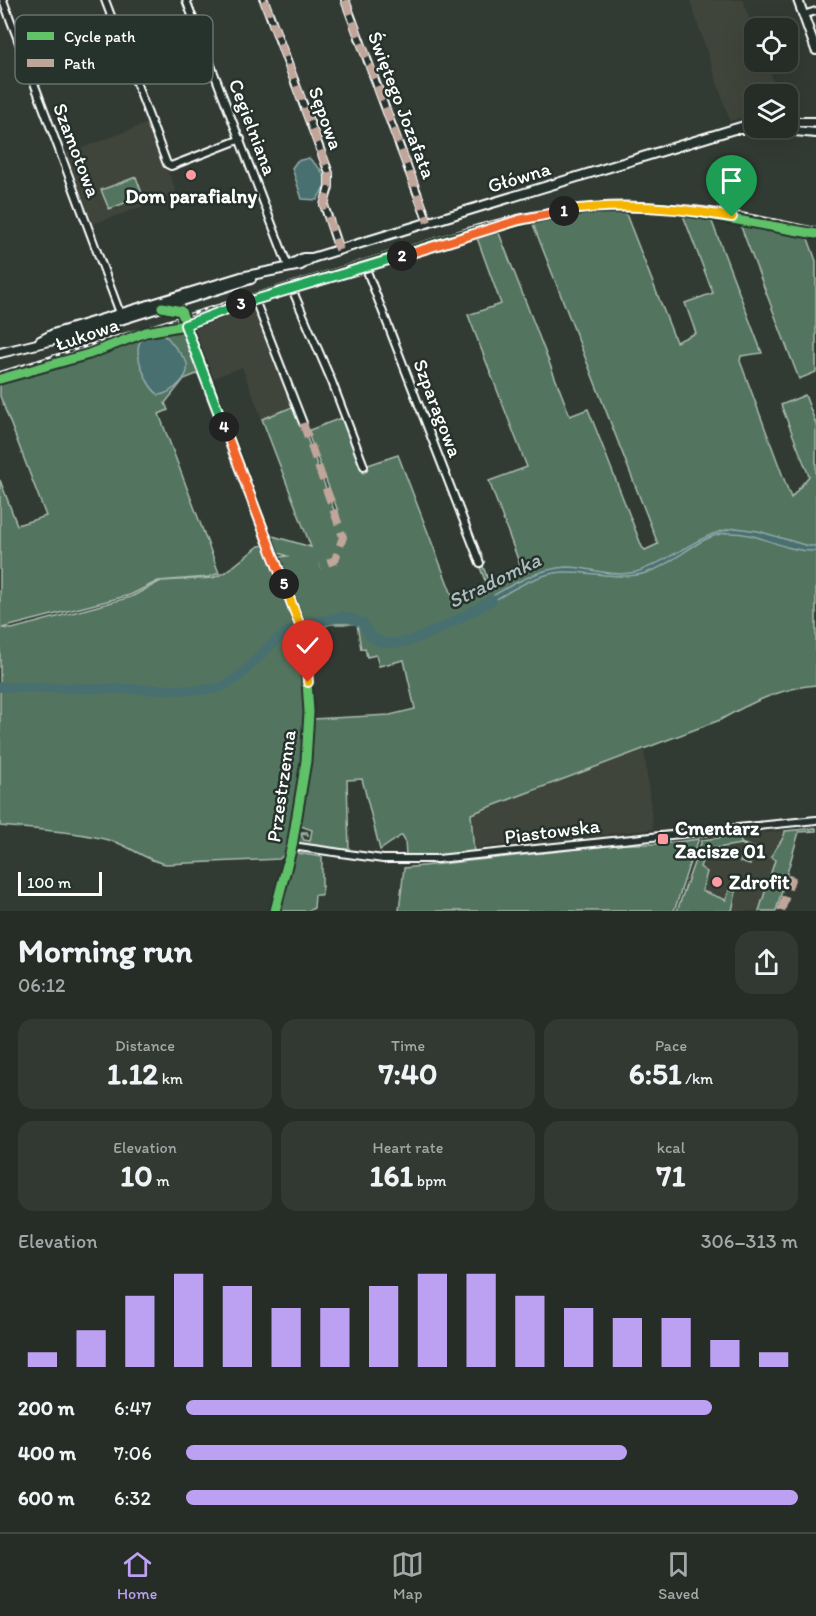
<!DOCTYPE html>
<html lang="en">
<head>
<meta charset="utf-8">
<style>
  body { margin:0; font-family:Itim,sans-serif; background:#323832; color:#f1f3f6; height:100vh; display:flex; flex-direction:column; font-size:22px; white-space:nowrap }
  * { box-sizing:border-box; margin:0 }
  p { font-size:20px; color:#a4a7a7 }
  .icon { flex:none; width:33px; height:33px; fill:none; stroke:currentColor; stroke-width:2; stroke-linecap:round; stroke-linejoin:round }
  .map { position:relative; height:911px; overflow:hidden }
  .side { display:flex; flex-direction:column; background:#262c26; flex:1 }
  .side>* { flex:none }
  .fabs { position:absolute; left:744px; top:18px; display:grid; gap:12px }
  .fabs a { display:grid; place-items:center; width:54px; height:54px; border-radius:12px; background:#262c26; box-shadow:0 6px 24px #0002,0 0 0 2px #424843; font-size:30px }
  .scale { position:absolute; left:18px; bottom:15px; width:84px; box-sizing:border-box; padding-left:6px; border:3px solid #fff; border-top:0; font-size:16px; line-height:21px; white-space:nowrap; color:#fff; -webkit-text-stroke:4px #26332d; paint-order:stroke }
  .pin { position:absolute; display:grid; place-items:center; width:51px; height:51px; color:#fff; margin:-62px -26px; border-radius:50% 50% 50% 0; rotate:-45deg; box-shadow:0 0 6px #0007 }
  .pin .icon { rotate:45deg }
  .km { position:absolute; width:30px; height:30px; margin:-15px; border-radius:50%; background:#222; color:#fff; font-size:16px; line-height:30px; text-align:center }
  .round { display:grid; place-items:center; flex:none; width:63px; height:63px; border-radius:18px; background:#323832 }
  .overview { display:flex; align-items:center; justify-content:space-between; height:102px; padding:0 18px }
  h1 { font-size:33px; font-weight:700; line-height:45px }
  .stats { display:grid; grid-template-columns:repeat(3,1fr); gap:9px; height:102px; padding:6px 18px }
  .stats div { display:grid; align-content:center; border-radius:15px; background:#323832; text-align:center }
  .stats b { font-size:30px; font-weight:700 }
  .stats small { font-size:16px; font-weight:400 }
  .stats p { font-size:16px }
  .chart { height:168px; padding:12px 18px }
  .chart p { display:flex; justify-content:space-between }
  .chart svg { width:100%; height:108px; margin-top:6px; stroke:#bca0f2; stroke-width:6 }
  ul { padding:0 18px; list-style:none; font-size:20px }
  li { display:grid; grid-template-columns:96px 72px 1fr; align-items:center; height:45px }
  li i { height:15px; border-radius:8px; background:#bca0f2 }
  .tabs { display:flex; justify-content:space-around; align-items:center; height:84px; border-top:2px solid #424843; background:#262c26; font-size:16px; color:#a4a7a7 }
  .tabs a { display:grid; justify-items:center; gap:3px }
  .tabs .selected { color:#bca0f2 }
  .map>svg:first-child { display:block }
  .built { fill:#41453a }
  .green { fill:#53745f; stroke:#a9baaf; stroke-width:1.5 }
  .water { fill:#4a6f6f; stroke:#92a9a9; stroke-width:1.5 }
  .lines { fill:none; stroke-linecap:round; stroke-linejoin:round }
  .river { stroke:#4a6f6f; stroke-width:10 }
  .minor-casing { stroke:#fff; stroke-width:10 }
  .major-casing { stroke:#fff; stroke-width:12 }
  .minor { stroke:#26332d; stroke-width:6 }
  .major { stroke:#26332d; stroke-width:8 }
  .rail-casing { stroke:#fff; stroke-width:4 }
  .rail { stroke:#26332d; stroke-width:1.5; stroke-dasharray:4.5; stroke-linecap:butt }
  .quiet { stroke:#c0a59a; stroke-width:8; stroke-dasharray:15 8; stroke-linecap:butt }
  .cycleway-casing { stroke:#26332d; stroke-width:13 }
  .cycleway { stroke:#61c268; stroke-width:9 }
  .split-1-casing { stroke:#fff; stroke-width:12 }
  .split-2-casing { stroke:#fff; stroke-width:12 }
  .split-3-casing { stroke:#fff; stroke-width:12 }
  .split-4-casing { stroke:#fff; stroke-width:12 }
  .split-5-casing { stroke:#fff; stroke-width:12 }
  .split-6-casing { stroke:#fff; stroke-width:12 }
  .split-1 { stroke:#f5b400; stroke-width:8 }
  .split-2 { stroke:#f0652b; stroke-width:8 }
  .split-3 { stroke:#22a559; stroke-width:8 }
  .split-4 { stroke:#22a559; stroke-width:8 }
  .split-5 { stroke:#f0652b; stroke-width:8 }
  .split-6 { stroke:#f5b400; stroke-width:8 }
  .poi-dot { fill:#ff9aa2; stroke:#26332d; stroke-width:2 }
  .labels { text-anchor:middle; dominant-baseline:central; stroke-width:5; stroke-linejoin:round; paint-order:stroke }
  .street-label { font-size:20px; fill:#fff; stroke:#26332d }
  .poi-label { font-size:20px; font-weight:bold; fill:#fff; stroke:#26332d; text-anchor:start }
  .water-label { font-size:21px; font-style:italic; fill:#aebebe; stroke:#26332d }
  .key { fill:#26332d; stroke:#67706c; stroke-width:1.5 }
  .key-label { font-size:16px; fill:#fff }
</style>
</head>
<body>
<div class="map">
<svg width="816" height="911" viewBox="0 0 816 911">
  <rect width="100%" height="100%" fill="#323b33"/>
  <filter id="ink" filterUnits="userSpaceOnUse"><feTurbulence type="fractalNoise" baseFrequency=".0167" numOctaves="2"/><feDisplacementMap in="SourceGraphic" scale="12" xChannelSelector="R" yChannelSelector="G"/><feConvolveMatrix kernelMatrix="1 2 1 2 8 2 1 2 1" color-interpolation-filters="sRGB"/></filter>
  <g filter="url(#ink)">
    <g class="built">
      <path d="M690 0H743L754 32V62H766L778 94H754V114L730 121Z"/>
      <path d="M148 123 177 194 93 224 66 154Z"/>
      <path d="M243 309 255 310 291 407 262 419 242 367 211 379 193 330Z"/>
      <path d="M644 749 653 829 474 848 471 814Z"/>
      <path d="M800 830 776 911H679L706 838Z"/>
    </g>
    <g class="green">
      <path d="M136 177 143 196 109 209 101 190Z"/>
      <path d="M624 209 676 342 696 333 685 303 713 293 681 210 709 214 762 353 741 356 740 361 791 498 809 476 781 405 805 395 816 424V685C781 688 750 703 720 720L471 814 474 853 406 857 405 840 402 835 380 850 362 779 347 780 349 851 300 844 296 839V832H307L308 835 301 834 304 840 310 841 312 830 298 825 309 762 312 719 390 715 415 709 404 660 379 666 376 655 367 657 365 648 361 649 357 624H331L306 632 279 561 281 557 287 556 276 552 269 535 311 547 262 419 295 406 337 518 339 517 338 511 307 431 344 417 363 473 367 471 365 466 398 455 454 600 486 583 479 565 482 564 489 582 520 565 489 481 527 467 468 315 501 304 476 235 497 228 570 416 588 409 642 547 645 550 658 544 531 219 588 210Z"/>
      <path d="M738 219 806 233 816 261V372L799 379Z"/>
      <path d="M180 327 199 373 184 379 165 403 168 410 159 414 219 573 209 577 158 581 130 595 2 628 12 629 131 597 161 581 213 578 226 572 259 546 266 545C279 577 296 612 302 645 314 715 300 787 284 855L279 859 166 864C147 861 133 848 115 842 78 831 38 830 0 826V480L17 525 46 516 0 396V382L114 349 145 334Z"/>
      <path d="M816 828V831L799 832 776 911H759L775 860 771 857C774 848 785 840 785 831Z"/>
      <path d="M740 835 741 843 754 848 750 865 740 862 747 847 741 844 711 849 707 856H704L700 867 707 872 702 891 726 900 729 890 736 892 732 911H677L702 840Z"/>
      <path d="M699 839C688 863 683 887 674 911H399L404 868 625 844H660Z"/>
      <path d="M297 853 322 857V895H315L314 908 308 911H278L292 855Z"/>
    </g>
    <g class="water">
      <path d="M309 158 320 169 327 181 317 200 302 199 292 168 297 161Z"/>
      <path d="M159 334C160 335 167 337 168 338 169 340 185 359 186 361 193 376 171 394 159 395 147 387 132 353 141 340Z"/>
      <path d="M736 528 758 531 808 546H816V551C785 553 759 531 727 533 701 535 678 560 654 570 624 583 596 571 564 572 535 573 506 594 481 608L479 604C504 589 537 568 567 567 590 567 613 578 636 572 672 561 698 533 736 528Z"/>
    </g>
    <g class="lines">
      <g class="river">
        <path d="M300 626 344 616 363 623C380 674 465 614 492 600"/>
        <path d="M0 687 194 690C201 689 211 690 218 688 250 677 265 640 296 628"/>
      </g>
      <g class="minor-casing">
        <g id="minor">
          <path d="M3 0 120 313"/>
          <path d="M105 0 167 164 171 166 241 139"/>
          <path d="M186 0 288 266"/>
          <path d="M264 0 329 173V187L324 205 339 250"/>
          <path d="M345 0 428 222"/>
          <path d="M803 15 816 11"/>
          <path d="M365 266 480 563"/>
          <path d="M292 289 332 382 364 466"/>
          <path d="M255 300 303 423"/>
          <path d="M166 307 181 311 304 636 309 712 306 761 292 846 275 911"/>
          <path d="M0 379 89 354 146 332 185 325 244 303 455 238 545 215 588 208 665 207 816 234"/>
          <path d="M292 846 383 859H438L816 820"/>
        </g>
      </g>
      <g class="major-casing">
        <g id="major">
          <path d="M798 0 816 50"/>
          <path d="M788 122H816"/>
          <path d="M735 129H775L816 133"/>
          <path d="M288 266 303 258H312L754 123"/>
          <path d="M40 341 53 334 241 277 301 265 312 258"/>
          <path d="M0 353 66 337 251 279"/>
        </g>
      </g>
      <use href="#minor" class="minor"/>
      <use href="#major" class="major"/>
      <g class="rail-casing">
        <path id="rail" d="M0 373 478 226C607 190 689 201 816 229"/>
      </g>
      <use href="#rail" class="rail"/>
      <g class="quiet">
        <path d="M264 0 329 173V187L324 205 339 250"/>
        <path d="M345 0 428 222"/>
        <path d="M303 423 343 537 335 560 320 566"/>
        <path d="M781 911 792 876"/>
      </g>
      <g class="cycleway-casing">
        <g id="cycleway">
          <path d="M162 307 181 311 304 636 309 712 306 761 292 846 275 911"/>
          <path d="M0 379 89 354 146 332 185 325 244 303 455 238 545 215 588 208 665 207 816 234"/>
        </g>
      </g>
      <use href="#cycleway" class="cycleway"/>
    </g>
  </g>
  <g class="lines" filter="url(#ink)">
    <g class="split-1-casing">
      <path id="split-1" d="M564 211C620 202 677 207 732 217"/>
    </g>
    <g class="split-2-casing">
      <path id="split-2" d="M402 256 519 220 564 211"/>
    </g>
    <g class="split-3-casing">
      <path id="split-3" d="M241 304 402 256"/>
    </g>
    <g class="split-4-casing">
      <path id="split-4" d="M224 427 185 325 241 304"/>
    </g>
    <g class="split-5-casing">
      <path id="split-5" d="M224 427 284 584"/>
    </g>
    <g class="split-6-casing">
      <path id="split-6" d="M284 584 304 636 308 682"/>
    </g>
    <use href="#split-1" class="split-1"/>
    <use href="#split-2" class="split-2"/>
    <use href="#split-3" class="split-3"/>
    <use href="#split-4" class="split-4"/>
    <use href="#split-5" class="split-5"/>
    <use href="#split-6" class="split-6"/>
  </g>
  <g class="poi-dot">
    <circle cx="191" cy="175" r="6"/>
    <rect x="657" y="833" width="12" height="12" rx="3"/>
    <circle cx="717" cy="882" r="6"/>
  </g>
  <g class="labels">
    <g class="street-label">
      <text transform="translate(402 105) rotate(69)">Świętego Jozafata</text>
      <text transform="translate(326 118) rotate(70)">Sępowa</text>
      <text transform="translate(253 127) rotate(69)">Cegielniana</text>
      <text transform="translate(77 150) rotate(69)">Szamotowa</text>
      <text transform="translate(519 177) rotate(-17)">Główna</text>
      <text transform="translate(87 334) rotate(-19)">Łukowa</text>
      <text transform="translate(438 408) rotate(69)">Szparagowa</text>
      <text transform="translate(281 786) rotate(-82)">Przestrzenna</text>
      <text transform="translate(552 831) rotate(-7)">Piastowska</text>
    </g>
    <g class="poi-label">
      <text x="191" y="196" text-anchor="middle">Dom parafialny</text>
      <text x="675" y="828">Cmentarz<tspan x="675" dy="23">Zacisze 01</tspan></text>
      <text x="729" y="882">Zdrofit</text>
    </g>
    <g class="water-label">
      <text transform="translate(494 580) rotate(-26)">Stradomka</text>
    </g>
  </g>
  <rect x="15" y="15" width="198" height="69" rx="9" class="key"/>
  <rect x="27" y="32" width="27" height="8" fill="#61c268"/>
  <rect x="27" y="59" width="27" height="8" fill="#c0a59a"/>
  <g class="key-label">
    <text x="64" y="42">Cycle path</text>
    <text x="64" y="69">Path</text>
  </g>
</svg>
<div class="fabs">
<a><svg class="icon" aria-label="locate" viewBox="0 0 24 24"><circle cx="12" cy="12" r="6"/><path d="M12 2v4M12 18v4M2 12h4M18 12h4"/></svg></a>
<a><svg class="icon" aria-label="layers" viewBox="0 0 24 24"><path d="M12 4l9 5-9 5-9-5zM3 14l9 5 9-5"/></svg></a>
</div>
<div class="scale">100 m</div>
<div class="pin" style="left:732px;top:217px;background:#1e9e55"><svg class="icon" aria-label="arrive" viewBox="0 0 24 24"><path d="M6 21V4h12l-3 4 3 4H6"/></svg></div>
<div class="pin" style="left:308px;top:682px;background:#d93025"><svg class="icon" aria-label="check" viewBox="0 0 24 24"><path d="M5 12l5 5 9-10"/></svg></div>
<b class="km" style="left:564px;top:211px">1</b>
<b class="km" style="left:402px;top:256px">2</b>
<b class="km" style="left:241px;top:304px">3</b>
<b class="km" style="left:224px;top:427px">4</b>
<b class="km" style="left:284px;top:584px">5</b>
</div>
<section class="side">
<div class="overview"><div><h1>Morning run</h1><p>06:12</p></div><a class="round"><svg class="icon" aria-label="share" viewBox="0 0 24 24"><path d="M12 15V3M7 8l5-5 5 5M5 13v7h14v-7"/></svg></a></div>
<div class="stats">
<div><p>Distance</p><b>1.12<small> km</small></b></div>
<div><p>Time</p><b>7:40</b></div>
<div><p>Pace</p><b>6:51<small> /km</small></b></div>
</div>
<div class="stats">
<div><p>Elevation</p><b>10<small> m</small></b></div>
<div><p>Heart rate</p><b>161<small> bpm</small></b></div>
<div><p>kcal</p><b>71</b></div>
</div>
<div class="chart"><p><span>Elevation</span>306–313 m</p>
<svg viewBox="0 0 160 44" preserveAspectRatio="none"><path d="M5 44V38M15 44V29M25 44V15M35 44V6M45 44V11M55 44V20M65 44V20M75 44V11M85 44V6M95 44V6M105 44V15M115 44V20M125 44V24M135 44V24M145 44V33M155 44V38"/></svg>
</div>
<ul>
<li><b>200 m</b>6:47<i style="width:86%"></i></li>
<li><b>400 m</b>7:06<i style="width:72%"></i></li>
<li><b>600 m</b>6:32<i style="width:100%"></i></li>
</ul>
</section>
<nav class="tabs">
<a class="selected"><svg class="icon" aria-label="home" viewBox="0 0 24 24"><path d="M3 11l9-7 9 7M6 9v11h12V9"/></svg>Home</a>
<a><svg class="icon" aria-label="map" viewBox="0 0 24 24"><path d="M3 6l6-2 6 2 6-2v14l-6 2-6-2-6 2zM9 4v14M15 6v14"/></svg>Map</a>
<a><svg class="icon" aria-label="saved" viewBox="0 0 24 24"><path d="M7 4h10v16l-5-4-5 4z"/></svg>Saved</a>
</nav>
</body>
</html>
